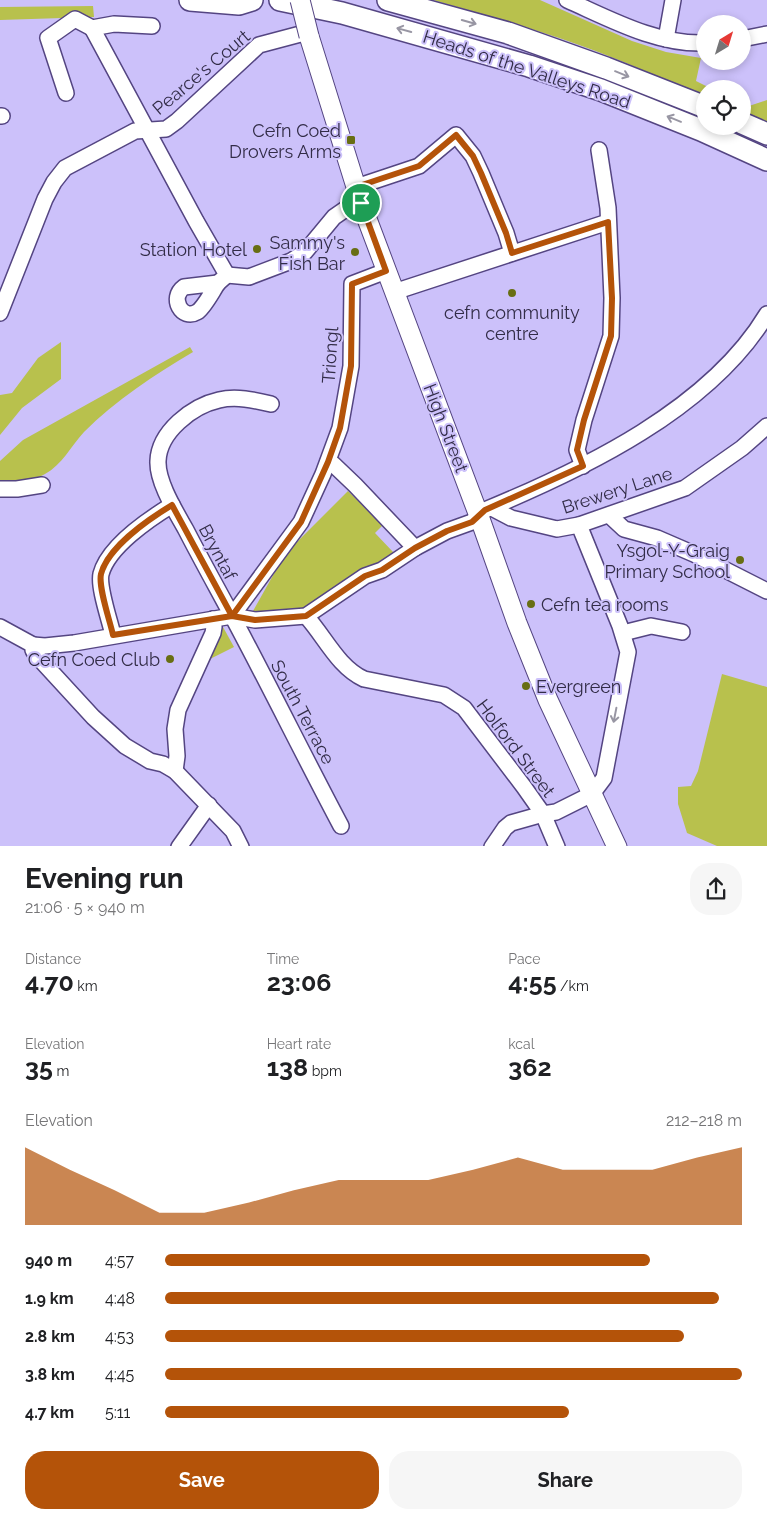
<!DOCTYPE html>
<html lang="en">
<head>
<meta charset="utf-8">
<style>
  body { margin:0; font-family:Raleway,sans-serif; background:#f6f6f6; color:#202124; height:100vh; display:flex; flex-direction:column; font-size:19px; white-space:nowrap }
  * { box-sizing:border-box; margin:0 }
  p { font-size:16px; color:#757577 }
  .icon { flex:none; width:28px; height:28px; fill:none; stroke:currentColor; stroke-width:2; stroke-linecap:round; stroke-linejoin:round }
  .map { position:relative; height:846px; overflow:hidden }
  .sheet { display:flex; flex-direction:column; background:#fff; flex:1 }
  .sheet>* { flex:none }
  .needle { width:32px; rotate:38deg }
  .buttons { position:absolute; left:696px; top:15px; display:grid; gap:10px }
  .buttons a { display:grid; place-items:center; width:55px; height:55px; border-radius:50%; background:#fff; box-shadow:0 2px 8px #0003; font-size:25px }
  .pin { position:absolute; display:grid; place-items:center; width:42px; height:42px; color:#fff; margin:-21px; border:2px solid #fff; border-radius:50%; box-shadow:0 1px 5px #0007 }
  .round { display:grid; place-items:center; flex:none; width:52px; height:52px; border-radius:20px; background:#f6f6f6 }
  .head { display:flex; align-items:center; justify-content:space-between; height:85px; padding:0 25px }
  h1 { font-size:28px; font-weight:700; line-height:38px }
  .stats { display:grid; grid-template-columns:repeat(3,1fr); gap:8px; height:85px; padding:5px 25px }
  .stats div { display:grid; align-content:center }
  .stats b { font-size:25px; font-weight:700 }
  .stats small { font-size:14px; font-weight:400 }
  .stats p { font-size:14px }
  .chart { height:140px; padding:10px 25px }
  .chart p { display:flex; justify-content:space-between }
  .chart svg { width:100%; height:90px; margin-top:5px; fill:#b45309; opacity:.7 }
  .action { display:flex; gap:10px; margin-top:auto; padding:10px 25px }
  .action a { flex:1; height:58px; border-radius:20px; background:#b45309; color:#fff; font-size:20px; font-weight:700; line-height:58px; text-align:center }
  .action a+a { background:#f6f6f6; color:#202124 }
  ul { padding:0 25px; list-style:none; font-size:16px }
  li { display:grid; grid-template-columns:80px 60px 1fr; align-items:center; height:38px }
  li i { height:12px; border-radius:6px; background:#b45309 }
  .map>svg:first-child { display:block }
  .green { fill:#b8c14d }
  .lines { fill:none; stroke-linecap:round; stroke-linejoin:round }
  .minor-casing { stroke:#544582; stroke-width:18 }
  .major-casing { stroke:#544582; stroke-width:21 }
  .highway-casing { stroke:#544582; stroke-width:24 }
  .minor { stroke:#fff; stroke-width:15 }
  .major { stroke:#fff; stroke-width:19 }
  .highway { stroke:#fff; stroke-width:21 }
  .major-bridge-casing { stroke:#544582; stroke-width:21; stroke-linecap:butt }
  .major-bridge { stroke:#fff; stroke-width:19 }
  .oneway { stroke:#9896a3 }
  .route-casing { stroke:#fff; stroke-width:10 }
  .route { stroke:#b45309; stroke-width:6 }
  .poi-dot { fill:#686e13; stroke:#ccc1fa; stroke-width:2 }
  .labels { text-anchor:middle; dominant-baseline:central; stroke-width:4; stroke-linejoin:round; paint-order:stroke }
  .street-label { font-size:18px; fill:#322c47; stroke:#ccc1fa }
  .poi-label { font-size:18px; fill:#322c47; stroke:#ccc1fa; text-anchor:end }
</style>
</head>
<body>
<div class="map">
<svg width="767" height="847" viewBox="0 0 767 847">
  <rect width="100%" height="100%" fill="#ccc1fa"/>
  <g class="green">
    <path d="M433 0H540L632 41 666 52 701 58 696 81 712 89H705V97C663 79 622 60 579 45 531 28 482 14 433 0Z"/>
    <path d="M93 6 94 17 0 20V7Z"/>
    <path d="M767 100V126L743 114 742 103 749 106Z"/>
    <path d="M61 342V379L22 408 0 435V395L12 393 38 358Z"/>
    <path d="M190 347 193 352C154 375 116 400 84 432 71 446 62 465 45 474 31 482 15 483 0 483V461L23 440Z"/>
    <path d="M348 491 383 525 375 533 394 553 319 602 301 609 257 612 253 611 285 554Z"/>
    <path d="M223 627 234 647 204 662Z"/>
    <path d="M722 674 767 687V846H717L687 833 678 804V787L691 786 698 771Z"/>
  </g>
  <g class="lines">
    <g class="minor-casing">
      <g id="minor">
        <path d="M567 0C610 19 657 45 705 43"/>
        <path d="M152 26 114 24 92 28 196 221 227 275 218 283"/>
        <path d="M666 39 673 0"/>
        <path d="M742 39 767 34"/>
        <path d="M66 93 48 38 75 19 92 28"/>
        <path d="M0 116H2"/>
        <path d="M356 187 419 166 456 135 473 156 481 173 506 233 512 253"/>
        <path d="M227 275 249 277 291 261 305 252 334 217 347 208 361 203"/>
        <path d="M218 283C213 290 204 308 197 312 182 321 169 298 184 287Z"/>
        <path d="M394 292 608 222"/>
        <path d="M0 313 45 199 54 182 65 168 135 131 166 129 177 121 259 45 308 32"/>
        <path d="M271 404C254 400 236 396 219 400 192 406 159 432 158 461 157 482 176 512 186 530 203 563 221 595 238 627 273 693 306 760 341 826"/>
        <path d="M328 462 333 464 355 485 415 548"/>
        <path d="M583 466 577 450 584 420 611 336 612 298 608 208 599 150"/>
        <path d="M0 489H17L42 485"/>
        <path d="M492 508 511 518 557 529 579 525 685 488 742 448 767 426"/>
        <path d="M609 515 624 529 657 538 694 554 767 591"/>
        <path d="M232 616 301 522 323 474 340 428 351 366 352 284 386 271"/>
        <path d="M306 616C325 637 338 667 364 679L444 695 464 708 524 787 543 814 557 847"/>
        <path d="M0 627 33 645V650L36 655 93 717 125 746 150 761 163 764 175 771 233 831 241 847"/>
        <path d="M623 633 651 626 682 632"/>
        <path d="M113 635C110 621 98 587 101 574 108 547 149 519 172 505"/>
        <path d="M33 645 45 646 74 643 232 616 255 620 306 616 365 576 382 570 415 548 447 531 472 522 485 510C584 469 710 409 767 314"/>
        <path d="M175 771 177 756 175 729 178 710 213 633 214 627 213 619"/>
        <path d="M179 847 209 805"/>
        <path d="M492 847 505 828 511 823 543 814 556 812 592 794 604 778 628 652 620 626 579 525"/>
      </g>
    </g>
    <g class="major-casing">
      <path id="major" d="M309 36 361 203 479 516 517 623 548 700 617 847"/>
    </g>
    <g class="highway-casing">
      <g id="highway">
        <path d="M190 0 239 4 252 0"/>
        <path d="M280 0 342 13 529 66 601 90 701 130 767 160"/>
        <path d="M388 0 508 33 606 68 705 107"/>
        <path d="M742 123 767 134"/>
      </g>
    </g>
    <use href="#minor" class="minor"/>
    <use href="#major" class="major"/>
    <use href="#highway" class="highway"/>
    <g class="major-bridge-casing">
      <path id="major-bridge" d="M300 0 309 36"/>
    </g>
    <use href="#major-bridge" class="major-bridge"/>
  </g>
  <defs><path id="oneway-shaft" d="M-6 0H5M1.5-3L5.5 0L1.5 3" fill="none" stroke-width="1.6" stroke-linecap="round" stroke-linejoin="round" transform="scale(1.25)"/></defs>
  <g class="oneway">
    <use href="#oneway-shaft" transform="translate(469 22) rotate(16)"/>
    <use href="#oneway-shaft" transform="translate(404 30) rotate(-165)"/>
    <use href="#oneway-shaft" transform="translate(622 74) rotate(22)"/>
    <use href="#oneway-shaft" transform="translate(674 119) rotate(-158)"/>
    <use href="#oneway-shaft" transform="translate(615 715) rotate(101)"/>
  </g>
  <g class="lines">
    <g class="route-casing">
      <path id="route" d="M361 203 386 271 352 284 351 366 340 428 328 462 301 522 232 616 113 635C110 621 98 587 101 574 108 547 149 519 172 505L232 616 255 620 306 616 365 576 382 570 415 548 447 531 472 522 485 510 583 466 577 450 584 420 611 336 612 298 608 222 512 253 506 233 481 173 473 156 456 135 419 166 356 187 361 203"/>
    </g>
    <use href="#route" class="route"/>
  </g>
  <g class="poi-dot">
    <rect x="346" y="135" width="10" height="10" rx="2.5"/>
    <circle cx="257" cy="249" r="5"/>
    <circle cx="355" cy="252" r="5"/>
    <circle cx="512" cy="293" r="5"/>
    <circle cx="740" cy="560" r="5"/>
    <circle cx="531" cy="604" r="5"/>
    <circle cx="170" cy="659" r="5"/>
    <circle cx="526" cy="686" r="5"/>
  </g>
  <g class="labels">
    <g class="street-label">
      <text transform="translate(527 69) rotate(18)">Heads of the Valleys Road</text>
      <text transform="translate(201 72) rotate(-40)">Pearce's Court</text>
      <text transform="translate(330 355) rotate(-86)">Triongl</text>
      <text transform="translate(446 428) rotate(69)">High Street</text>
      <text transform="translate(617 490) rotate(-18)">Brewery Lane</text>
      <text transform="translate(218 552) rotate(62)">Bryntaf</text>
      <text transform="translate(303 712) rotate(62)">South Terrace</text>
      <text transform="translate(516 748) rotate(53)">Holford Street</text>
    </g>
    <g class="poi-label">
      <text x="341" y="130">Cefn Coed<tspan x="341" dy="21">Drovers Arms</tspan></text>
      <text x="345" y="242">Sammy's<tspan x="345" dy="21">Fish Bar</tspan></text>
      <text x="247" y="249">Station Hotel</text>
      <text x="512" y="312" text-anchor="middle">cefn community<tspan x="512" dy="21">centre</tspan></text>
      <text x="730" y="550">Ysgol-Y-Graig<tspan x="730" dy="21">Primary School</tspan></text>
      <text x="541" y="604" text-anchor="start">Cefn tea rooms</text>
      <text x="160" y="659">Cefn Coed Club</text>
      <text x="536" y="686" text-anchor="start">Evergreen</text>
    </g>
  </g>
</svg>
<div class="buttons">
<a><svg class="needle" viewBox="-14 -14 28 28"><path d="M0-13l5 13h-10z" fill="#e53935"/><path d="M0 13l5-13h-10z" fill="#757577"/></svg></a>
<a><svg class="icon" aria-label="locate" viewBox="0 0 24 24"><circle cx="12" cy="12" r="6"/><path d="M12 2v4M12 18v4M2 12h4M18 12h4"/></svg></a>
</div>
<div class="pin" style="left:361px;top:203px;background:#1e9e55"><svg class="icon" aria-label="arrive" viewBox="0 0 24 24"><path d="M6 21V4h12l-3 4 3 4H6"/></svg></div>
</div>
<section class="sheet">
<div class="head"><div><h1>Evening run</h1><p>21:06 · 5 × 940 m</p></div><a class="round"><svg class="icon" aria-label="share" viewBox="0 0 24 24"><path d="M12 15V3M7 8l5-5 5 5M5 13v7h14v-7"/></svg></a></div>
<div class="stats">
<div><p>Distance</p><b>4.70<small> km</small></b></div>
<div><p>Time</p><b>23:06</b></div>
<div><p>Pace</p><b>4:55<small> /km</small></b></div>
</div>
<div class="stats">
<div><p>Elevation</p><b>35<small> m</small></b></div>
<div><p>Heart rate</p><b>138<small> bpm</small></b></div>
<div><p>kcal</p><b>362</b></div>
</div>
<div class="chart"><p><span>Elevation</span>212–218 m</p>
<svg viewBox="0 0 160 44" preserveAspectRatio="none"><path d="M0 44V6L10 17L20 27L30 38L40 38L50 33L60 27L70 22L80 22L90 22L100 17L110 11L120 17L130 17L140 17L150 11L160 6V44z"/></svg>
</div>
<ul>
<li><b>940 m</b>4:57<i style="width:84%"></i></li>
<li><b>1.9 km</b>4:48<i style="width:96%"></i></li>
<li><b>2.8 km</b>4:53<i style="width:90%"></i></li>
<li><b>3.8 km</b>4:45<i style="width:100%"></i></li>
<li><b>4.7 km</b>5:11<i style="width:70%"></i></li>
</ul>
<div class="action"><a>Save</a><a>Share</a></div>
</section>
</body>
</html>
